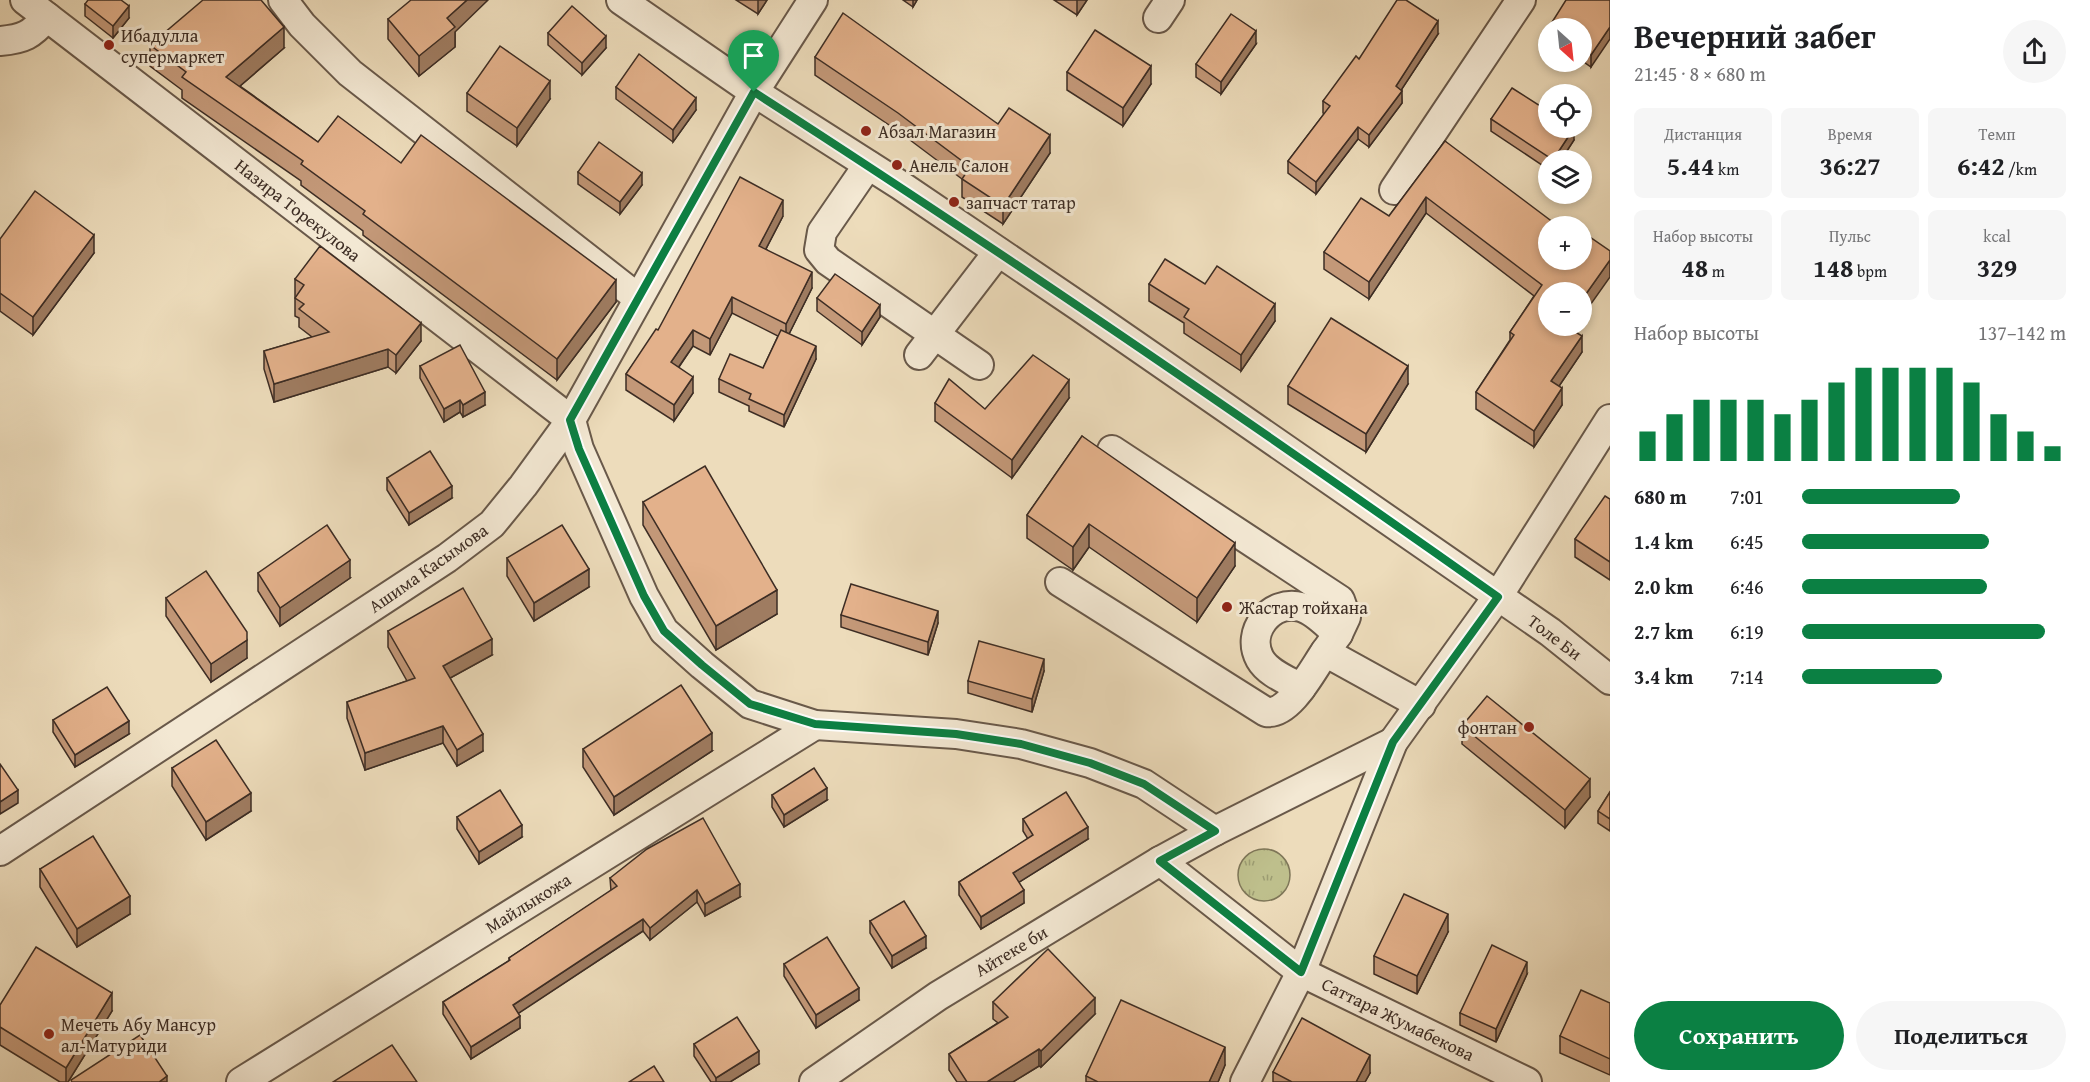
<!DOCTYPE html>
<html lang="ru">
<head>
<meta charset="utf-8">
<style>
  body { margin:0; font-family:"Gentium Book Plus",serif; background:#f6f6f6; color:#202124; height:100vh; display:flex; flex-direction:column; font-size:22px; white-space:nowrap }
  * { box-sizing:border-box; margin:0 }
  p { font-size:20px; color:#757577 }
  .icon { flex:none; width:33px; height:33px; fill:none; stroke:currentColor; stroke-width:2; stroke-linecap:round; stroke-linejoin:round }
  .map { position:relative; flex:1; overflow:hidden }
  .drawer { display:flex; flex-direction:column; background:#fff; width:480px }
  .drawer>* { flex:none }
  .needle { width:39px; rotate:153deg }
  .buttons { position:absolute; left:1538px; top:18px; display:grid; gap:12px }
  .buttons a { display:grid; place-items:center; width:54px; height:54px; border-radius:50%; background:#fff; box-shadow:0 3px 9px #0003; font-size:30px }
  .pin { position:absolute; display:grid; place-items:center; width:51px; height:51px; color:#fff; margin:-62px -26px; border-radius:50% 50% 50% 0; rotate:-45deg; box-shadow:0 0 6px #0007 }
  .pin .icon { rotate:45deg }
  .round { display:grid; place-items:center; flex:none; width:63px; height:63px; border-radius:32px; background:#f6f6f6 }
  .summary { display:flex; align-items:center; justify-content:space-between; height:102px; padding:0 24px }
  h1 { font-size:33px; font-weight:700; line-height:45px }
  .figures { display:grid; grid-template-columns:repeat(3,1fr); gap:9px; height:102px; padding:6px 24px }
  .figures div { display:grid; align-content:center; border-radius:9px; background:#f6f6f6; text-align:center }
  .figures b { font-size:26px; font-weight:700 }
  .figures small { font-size:16px; font-weight:400 }
  .figures p { font-size:16px }
  .chart { height:168px; padding:12px 24px }
  .chart p { display:flex; justify-content:space-between }
  .chart svg { width:100%; height:108px; margin-top:6px; stroke:#0b8043; stroke-width:6 }
  .primary-button { display:flex; gap:12px; margin-top:auto; padding:12px 24px }
  .primary-button a { flex:1; height:69px; border-radius:36px; background:#0b8043; color:#fff; font-size:24px; font-weight:700; line-height:69px; text-align:center }
  .primary-button a+a { background:#f6f6f6; color:#202124 }
  ul { padding:0 24px; list-style:none; font-size:20px }
  li { display:grid; grid-template-columns:96px 72px 1fr; align-items:center; height:45px }
  li i { height:15px; border-radius:8px; background:#0b8043 }
  main { display:flex; flex:1; min-height:0 }
  .map>svg:first-child { display:block }
  .grass { fill:url(#grass-tufts); stroke:#7e7658; stroke-width:1.5 }
  .lines { fill:none; stroke-linecap:round; stroke-linejoin:round }
  .minor-casing { stroke:#69594a; stroke-width:32 }
  .minor { stroke:#f3e8d3; stroke-width:28 }
  .wall { fill:#c39878; stroke:#3d2d24; stroke-width:1.5 }
  .shaded-wall { fill:#9f7c61; stroke:#3d2d24; stroke-width:1.5 }
  .building { fill:#e3b18b; stroke:#3d2d24; stroke-width:1.5 }
  .route-casing { stroke:#fff; stroke-width:12 }
  .route { stroke:#0b8043; stroke-width:8 }
  .poi-dot { fill:#8f2418; stroke:#f3e8d3; stroke-width:2 }
  .labels { text-anchor:middle; dominant-baseline:central; stroke-width:6; stroke-linejoin:round; paint-order:stroke }
  .poi-label { font-size:18px; fill:#3d2d24; stroke:#f3e8d3; text-anchor:start }
  .street-label { font-size:18px; fill:#3d2d24; stroke:#f3e8d3 }
</style>
</head>
<body>
<main>
<div class="map">
<svg width="1610" height="1082" viewBox="0 0 1610 1082">
  <defs>
    <pattern id="grass-tufts" width="24" height="20" patternUnits="userSpaceOnUse" patternTransform="scale(1.5)"><rect width="24" height="20" fill="#bebf8c"/><path d="M3 7l-1-3M5 7V3M7 7l1-3M15 17l-1-3M17 17v-4M19 17l1-3" fill="none" stroke="#9c9c72"/></pattern>
  </defs>
  <rect width="100%" height="100%" fill="#eddcbb"/>
  <filter id="stains"><feTurbulence type="fractalNoise" baseFrequency=".00333" numOctaves="4"/><feColorMatrix values="0 0 0 0 .2 0 0 0 0 .09 0 0 0 0 .02 0 0 0 .5 -.17"/></filter>
  <radialGradient id="worn" r=".72"><stop offset=".6" stop-color="#630" stop-opacity="0"/><stop offset="1" stop-color="#630" stop-opacity=".3"/></radialGradient>
  <circle class="grass" cx="1264" cy="875" r="26"/>
  <g class="lines">
    <g class="minor-casing">
      <g id="minor">
        <path d="M25 0 571 420"/>
        <path d="M283 0 302 25 350 73 638 298"/>
        <path d="M621 0 754 92 900 185 1080 307 1550 632 1610 680"/>
        <path d="M1158 18 1170 0"/>
        <path d="M0 41C24 39 31 35 47 17"/>
        <path d="M868 165 822 232 819 250 828 261 979 365"/>
        <path d="M1394 190 1521 0"/>
        <path d="M919 355 998 252"/>
        <path d="M571 420 579 449 644 596 664 631 702 665 750 704 815 725 956 734 1021 744 1090 763 1144 784 1215 831"/>
        <path d="M1112 450 1340 600 1346 617 1338 634 1325 652"/>
        <path d="M1060 582 1266 712C1290 715 1313 669 1325 652L1421 705"/>
        <path d="M1301 688C1287 680 1268 673 1260 659 1245 632 1271 599 1301 607 1315 611 1326 624 1338 634"/>
        <path d="M0 851 447 558 492 524 523 486 571 420 754 92 813 0"/>
        <path d="M1160 861 1301 972 1527 1082"/>
        <path d="M241 1082 815 725"/>
        <path d="M814 1082 938 996 1160 861 1215 831 1393 742"/>
        <path d="M1245 1082 1301 972 1393 742 1498 596 1610 419"/>
      </g>
    </g>
    <use href="#minor" class="minor"/>
  </g>
  <g class="wall">
    <path d="M736 0H767L758 14Z"/>
    <path d="M903 0H917L913 7Z"/>
    <path d="M1054 0H1087L1077 15Z"/>
    <path d="M1610 0 1591 67 1581 60V28H1549V27Z"/>
    <path d="M85 4 129 18 113 38 85 16Z"/>
    <path d="M388 19 455 32V47L419 76 388 39Z"/>
    <path d="M548 33 606 48 582 75 548 45Z"/>
    <path d="M1438 34 1401 90 1402 103 1369 147 1358 139 1316 194 1288 173V161L1324 114 1323 113V101L1359 59Z"/>
    <path d="M1256 44 1221 94 1196 77V64Z"/>
    <path d="M150 45 284 48 240 86 318 142 401 163 616 302 557 380 363 235V231L301 185V181L182 98V90L150 66Z"/>
    <path d="M815 57 998 124 1050 153 1003 224 962 197V179L898 131 815 75Z"/>
    <path d="M1067 72 1151 84 1123 126 1067 90Z"/>
    <path d="M616 87 696 110 673 142 616 99Z"/>
    <path d="M467 93 550 99 517 146 467 111Z"/>
    <path d="M1491 119 1574 140 1561 160H1548V169L1491 131Z"/>
    <path d="M1445 141 1572 330 1582 352 1559 386 1562 405 1534 447 1476 409V392L1510 340V332L1534 296 1426 213 1369 299 1324 269V252L1389 216Z"/>
    <path d="M578 172 642 185 620 214 578 184Z"/>
    <path d="M783 216 766 249 812 288 789 334 816 359 784 427 749 411V406L719 392V379L763 368 778 336 732 313 710 355 693 346 679 367 693 393 674 421 626 390V374L658 330Z"/>
    <path d="M0 239 94 253 33 335 0 311Z"/>
    <path d="M295 279 421 341 396 373 388 367 274 402 264 369V351L312 337 299 327V318L295 316Z"/>
    <path d="M1149 284H1205L1275 321 1241 371 1184 333V323L1149 301Z"/>
    <path d="M817 298 880 317 862 345 817 311Z"/>
    <path d="M420 366 485 405 463 417 460 412 444 422 420 378Z"/>
    <path d="M1408 384 1366 452 1288 404V386Z"/>
    <path d="M1069 398 1012 478 935 421V403L985 409Z"/>
    <path d="M1082 436 1235 566 1197 622 1089 547 1073 570 1027 538V515Z"/>
    <path d="M387 478 452 498 409 525 387 490Z"/>
    <path d="M1610 499V580L1575 557V539Z"/>
    <path d="M643 502 777 614 716 650 643 525Z"/>
    <path d="M507 558 589 587 534 621 507 576Z"/>
    <path d="M258 573 350 578 280 626 258 591Z"/>
    <path d="M166 598 247 658 211 682 166 616Z"/>
    <path d="M841 615 938 623 928 655 841 627Z"/>
    <path d="M388 631 492 655 450 678 483 751 457 766 443 743 365 770 347 718V702L407 681 388 647Z"/>
    <path d="M1044 671 1032 712 968 693V681Z"/>
    <path d="M53 720 129 734 75 767 53 732Z"/>
    <path d="M1462 726 1590 797 1565 828 1462 744Z"/>
    <path d="M583 749 712 751 614 815 583 767Z"/>
    <path d="M172 768 251 811 206 840 172 786Z"/>
    <path d="M1610 792V831L1598 823V811Z"/>
    <path d="M772 795 827 800 784 827 772 807Z"/>
    <path d="M457 817 522 837 479 864 457 829Z"/>
    <path d="M1023 819 1088 839 1019 882 1024 903 981 929 959 895V882L1028 839 1023 831Z"/>
    <path d="M40 869 130 914 77 947 40 887Z"/>
    <path d="M610 878 740 897 705 916 697 902 650 940 643 931 518 1013 520 1028 471 1059 443 1014V1002L509 961V958L611 891Z"/>
    <path d="M870 921 926 948 892 968 870 933Z"/>
    <path d="M1448 932 1417 994 1374 974V956Z"/>
    <path d="M784 964 859 1000 816 1028 784 976Z"/>
    <path d="M1527 974 1496 1042 1460 1025V1013Z"/>
    <path d="M993 1002 1095 1014 1041 1067 1039 1066 1013 1082H957L949 1070V1054L998 1023 993 1019Z"/>
    <path d="M1610 1003V1075L1560 1053V1036Z"/>
    <path d="M0 1005 112 1011 68 1082H60L0 1045Z"/>
    <path d="M694 1044 759 1064 730 1082H711L694 1056Z"/>
    <path d="M1225 1065 1218 1082H1086V1076Z"/>
    <path d="M1273 1072 1370 1073 1365 1082H1273Z"/>
  </g>
  <g class="shaded-wall">
    <path d="M467 0H488L455 32V47L419 76V56L447 18Z"/>
    <path d="M758 0H767L758 14Z"/>
    <path d="M913 0H917L913 7Z"/>
    <path d="M1077 0H1087L1077 15Z"/>
    <path d="M129 6V18L113 38V26Z"/>
    <path d="M1438 21V34L1396 98V86Z"/>
    <path d="M284 27V48L226 98V77Z"/>
    <path d="M1610 27V39L1591 67V55Z"/>
    <path d="M1256 31V44L1221 94V82Z"/>
    <path d="M606 36V48L582 75V63Z"/>
    <path d="M1151 66V84L1123 126V108Z"/>
    <path d="M550 81V99L517 146V128Z"/>
    <path d="M1402 91V103L1369 147V135Z"/>
    <path d="M696 98V110L673 142V130Z"/>
    <path d="M1358 127V139L1316 194V182Z"/>
    <path d="M1574 128V140L1561 160H1553Z"/>
    <path d="M1050 135V153L1003 224V206Z"/>
    <path d="M642 173V185L620 214V202Z"/>
    <path d="M1426 197V213L1369 299V282Z"/>
    <path d="M783 200V216L759 262V246Z"/>
    <path d="M94 235V253L33 335V317Z"/>
    <path d="M1610 260V277L1581 318V301Z"/>
    <path d="M812 272V288L786 340V324Z"/>
    <path d="M616 280V302L557 380V359Z"/>
    <path d="M732 297V313L710 355V339Z"/>
    <path d="M1275 304V321L1241 371V355Z"/>
    <path d="M880 305V317L862 345V332Z"/>
    <path d="M421 323V341L396 373V355Z"/>
    <path d="M1564 326H1575L1564 341Z"/>
    <path d="M693 330V346L671 378V362Z"/>
    <path d="M1582 336V352L1551 398V381Z"/>
    <path d="M816 346V359L784 427V415Z"/>
    <path d="M388 349V367L274 402V384Z"/>
    <path d="M1408 366V384L1366 452V434Z"/>
    <path d="M693 377V393L674 421V405Z"/>
    <path d="M1069 380V398L1012 478V460Z"/>
    <path d="M1562 388V405L1534 447V431Z"/>
    <path d="M485 392V405L463 417V405Z"/>
    <path d="M460 400V412L444 422V409Z"/>
    <path d="M452 486V498L409 525V513Z"/>
    <path d="M1089 524V547L1073 570V547Z"/>
    <path d="M1235 543V566L1197 622V598Z"/>
    <path d="M350 560V578L280 626V608Z"/>
    <path d="M589 569V587L534 621V603Z"/>
    <path d="M777 590V614L716 650V626Z"/>
    <path d="M938 611V623L928 655V642Z"/>
    <path d="M492 639V655L443 682V666Z"/>
    <path d="M247 640V658L211 682V664Z"/>
    <path d="M1044 659V671L1032 712V699Z"/>
    <path d="M129 721V734L75 767V755Z"/>
    <path d="M443 726V743L365 770V753Z"/>
    <path d="M712 733V751L614 815V797Z"/>
    <path d="M483 734V751L457 766V750Z"/>
    <path d="M1590 779V797L1565 828V810Z"/>
    <path d="M827 788V800L784 827V815Z"/>
    <path d="M18 790V803L0 814V802Z"/>
    <path d="M251 793V811L206 840V822Z"/>
    <path d="M522 825V837L479 864V852Z"/>
    <path d="M1088 827V839L1013 886V873Z"/>
    <path d="M740 884V897L705 916V904Z"/>
    <path d="M697 890V902L650 940V928Z"/>
    <path d="M1024 890V903L981 929V917Z"/>
    <path d="M130 896V914L77 947V929Z"/>
    <path d="M1448 914V932L1417 994V976Z"/>
    <path d="M643 919V931L513 1017V1005Z"/>
    <path d="M926 936V948L892 968V956Z"/>
    <path d="M1527 962V974L1496 1042V1029Z"/>
    <path d="M859 988V1000L816 1028V1015Z"/>
    <path d="M112 993V1011L68 1082H66V1068Z"/>
    <path d="M1095 998V1014L1041 1067V1051Z"/>
    <path d="M520 1016V1028L471 1059V1047Z"/>
    <path d="M1225 1047V1065L1218 1082H1209Z"/>
    <path d="M1039 1049V1066L1013 1082H987Z"/>
    <path d="M759 1051V1064L730 1082H716V1078Z"/>
    <path d="M1370 1055V1073L1365 1082H1356Z"/>
    <path d="M167 1076V1082H159Z"/>
  </g>
  <g class="building">
    <path d="M88 0H121L129 6 113 26 85 4Z"/>
    <path d="M203 0H261L284 27 226 77 318 142 338 116 401 163 421 135 616 280 557 359 363 214 365 211 301 164 303 161 182 77 186 72 150 45Z"/>
    <path d="M411 0H467L447 18 455 27 419 56 388 19Z"/>
    <path d="M1397 0H1406L1438 21 1396 86 1402 91 1369 135 1358 127 1316 182 1288 161 1330 106 1323 101 1356 56 1359 59Z"/>
    <path d="M1566 0H1610V27L1591 55 1581 48V28H1551L1549 27Z"/>
    <path d="M572 6 606 36 582 63 548 33Z"/>
    <path d="M843 13 998 124 1009 108 1050 135 1003 206 962 179 970 167 898 113 815 57Z"/>
    <path d="M1231 14 1256 31 1221 82 1196 64Z"/>
    <path d="M1095 30 1151 66 1123 108 1067 72Z"/>
    <path d="M500 46 550 81 517 128 467 93Z"/>
    <path d="M639 54 696 98 673 130 616 87Z"/>
    <path d="M1512 88 1548 111V128H1574L1553 160 1491 119Z"/>
    <path d="M1445 141 1558 226H1548V260H1581V231L1610 251V260L1581 301V292H1548V326H1566L1582 336 1551 381 1562 388 1534 431 1476 392 1514 335 1510 332 1542 285 1426 197 1369 282 1324 252 1361 198 1389 216Z"/>
    <path d="M599 142 642 173 620 202 578 172Z"/>
    <path d="M740 177 783 200 759 246 812 272 786 324 732 297 710 339 693 330 671 362 693 377 674 405 626 374 656 329 658 330Z"/>
    <path d="M35 191 94 235 33 317 0 293V239Z"/>
    <path d="M1569 223 1575 226H1567Z"/>
    <path d="M320 246 421 323 396 355 388 349 274 384 264 351 329 332 299 309 304 304 295 298 304 285 295 279Z"/>
    <path d="M1165 259 1205 284 1217 266 1275 304 1241 355 1184 317 1189 309 1149 284Z"/>
    <path d="M835 274 880 305 862 332 817 298Z"/>
    <path d="M1331 318 1408 366 1366 434 1288 386Z"/>
    <path d="M781 330 816 346 784 415 749 399 751 394 719 379 730 354 763 368Z"/>
    <path d="M460 345 485 392 463 405 460 400 444 409 420 366Z"/>
    <path d="M1033 355 1069 380 1012 460 935 403 949 379 985 409Z"/>
    <path d="M1082 436 1235 543 1197 598 1089 524 1073 547 1027 515Z"/>
    <path d="M430 451 452 486 409 513 387 478Z"/>
    <path d="M705 466 777 590 716 626 643 502Z"/>
    <path d="M1605 496 1610 499V562L1575 539Z"/>
    <path d="M327 525 350 560 280 608 258 573Z"/>
    <path d="M562 525 589 569 534 603 507 558Z"/>
    <path d="M206 571 247 632V640L211 664 166 598Z"/>
    <path d="M851 584 938 611 928 642 841 615Z"/>
    <path d="M463 588 492 639 443 666 483 734 457 750 443 726 365 753 347 702 415 678 388 631Z"/>
    <path d="M979 641 1044 659 1032 699 968 681Z"/>
    <path d="M681 685 712 733 614 797 583 749Z"/>
    <path d="M107 687 129 721 75 755 53 720Z"/>
    <path d="M1487 696 1590 779 1565 810 1462 726Z"/>
    <path d="M216 740 251 793 206 822 172 768Z"/>
    <path d="M0 764 18 790 0 802Z"/>
    <path d="M814 768 827 788 784 815 772 795Z"/>
    <path d="M500 790 522 825 479 852 457 817Z"/>
    <path d="M1066 792 1088 827 1013 873 1024 890 981 917 959 882 1033 835 1023 819Z"/>
    <path d="M1610 792V819L1598 811Z"/>
    <path d="M703 818 740 884 705 904 697 890 650 928 643 919 513 1005 520 1016 471 1047 443 1002 510 960 509 958 617 886 610 878 647 849Z"/>
    <path d="M93 836 130 896 77 929 40 869Z"/>
    <path d="M1404 894 1448 914 1417 976 1374 956Z"/>
    <path d="M904 901 926 936 892 956 870 921Z"/>
    <path d="M827 937 859 988 816 1015 784 964Z"/>
    <path d="M1492 945 1527 962 1496 1029 1460 1013Z"/>
    <path d="M36 947 112 993 66 1068 0 1027V1005Z"/>
    <path d="M1048 949 1095 998 1041 1051 1039 1049 987 1082H967L949 1054 1008 1017 993 1002Z"/>
    <path d="M1581 990 1610 1003V1059L1560 1036Z"/>
    <path d="M1121 1000 1225 1047 1209 1082H1098L1086 1076Z"/>
    <path d="M737 1017 759 1051 716 1078 694 1044Z"/>
    <path d="M1302 1018 1370 1055 1356 1082H1292L1273 1072Z"/>
    <path d="M140 1035 167 1076 159 1082H72L71 1080Z"/>
    <path d="M392 1045 417 1082H333Z"/>
    <path d="M654 1066 664 1082H629Z"/>
  </g>
  <g class="lines">
    <g class="route-casing">
      <path id="route" d="M754 92C1006 254 1253 424 1498 597L1393 742 1301 972 1160 861 1215 831 1144 784 1090 763 1021 744 956 734 815 724 750 704 702 665 664 631 644 596 579 449 570 420Z"/>
    </g>
    <use href="#route" class="route"/>
  </g>
  <g class="poi-dot">
    <circle cx="109" cy="45" r="6"/>
    <circle cx="866" cy="131" r="6"/>
    <circle cx="897" cy="165" r="6"/>
    <circle cx="954" cy="202" r="6"/>
    <circle cx="1227" cy="607" r="6"/>
    <circle cx="1529" cy="727" r="6"/>
    <circle cx="49" cy="1034" r="6"/>
  </g>
  <g class="labels">
    <g class="poi-label">
      <text x="121" y="35">Ибадулла<tspan x="121" dy="21">супермаркет</tspan></text>
      <text x="878" y="131">Абзал Магазин</text>
      <text x="909" y="165">Анель Салон</text>
      <text x="966" y="202">запчаст татар</text>
      <text x="1239" y="607">Жастар тойхана</text>
      <text x="1517" y="727" text-anchor="end">фонтан</text>
      <text x="61" y="1024">Мечеть Абу Мансур<tspan x="61" dy="21">ал-Матуриди</tspan></text>
    </g>
    <g class="street-label">
      <text transform="translate(298 210) rotate(38)">Назира Торекулова</text>
      <text transform="translate(428 568) rotate(-35)">Ашима Касымова</text>
      <text transform="translate(1555 637) rotate(37)">Толе Би</text>
      <text transform="translate(528 903) rotate(-32)">Майлыкожа</text>
      <text transform="translate(1011 951) rotate(-31)">Айтеке би</text>
      <text transform="translate(1398 1019) rotate(26)">Саттара Жумабекова</text>
    </g>
  </g>
  <rect width="100%" height="100%" filter="url(#stains)"/>
  <rect width="100%" height="100%" fill="url(#worn)"/>
</svg>
<div class="buttons">
<a><svg class="needle" viewBox="-14 -14 28 28"><path d="M0-13l5 13h-10z" fill="#e53935"/><path d="M0 13l5-13h-10z" fill="#757577"/></svg></a>
<a><svg class="icon" aria-label="locate" viewBox="0 0 24 24"><circle cx="12" cy="12" r="6"/><path d="M12 2v4M12 18v4M2 12h4M18 12h4"/></svg></a>
<a><svg class="icon" aria-label="layers" viewBox="0 0 24 24"><path d="M12 4l9 5-9 5-9-5zM3 14l9 5 9-5"/></svg></a>
<a>+</a>
<a>−</a>
</div>
<div class="pin" style="left:754px;top:92px;background:#1e9e55"><svg class="icon" aria-label="arrive" viewBox="0 0 24 24"><path d="M6 21V4h12l-3 4 3 4H6"/></svg></div>
</div>
<section class="drawer">
<div class="summary"><div><h1>Вечерний забег</h1><p>21:45 · 8 × 680 m</p></div><a class="round"><svg class="icon" aria-label="share" viewBox="0 0 24 24"><path d="M12 15V3M7 8l5-5 5 5M5 13v7h14v-7"/></svg></a></div>
<div class="figures">
<div><p>Дистанция</p><b>5.44<small> km</small></b></div>
<div><p>Время</p><b>36:27</b></div>
<div><p>Темп</p><b>6:42<small> /km</small></b></div>
</div>
<div class="figures">
<div><p>Набор высоты</p><b>48<small> m</small></b></div>
<div><p>Пульс</p><b>148<small> bpm</small></b></div>
<div><p>kcal</p><b>329</b></div>
</div>
<div class="chart"><p><span>Набор высоты</span>137–142 m</p>
<svg viewBox="0 0 160 44" preserveAspectRatio="none"><path d="M5 44V32M15 44V25M25 44V19M35 44V19M45 44V19M55 44V25M65 44V19M75 44V12M85 44V6M95 44V6M105 44V6M115 44V6M125 44V12M135 44V25M145 44V32M155 44V38"/></svg>
</div>
<ul>
<li><b>680 m</b>7:01<i style="width:60%"></i></li>
<li><b>1.4 km</b>6:45<i style="width:71%"></i></li>
<li><b>2.0 km</b>6:46<i style="width:70%"></i></li>
<li><b>2.7 km</b>6:19<i style="width:92%"></i></li>
<li><b>3.4 km</b>7:14<i style="width:53%"></i></li>
</ul>
<div class="primary-button"><a>Сохранить</a><a>Поделиться</a></div>
</section>
</main>
</body>
</html>
